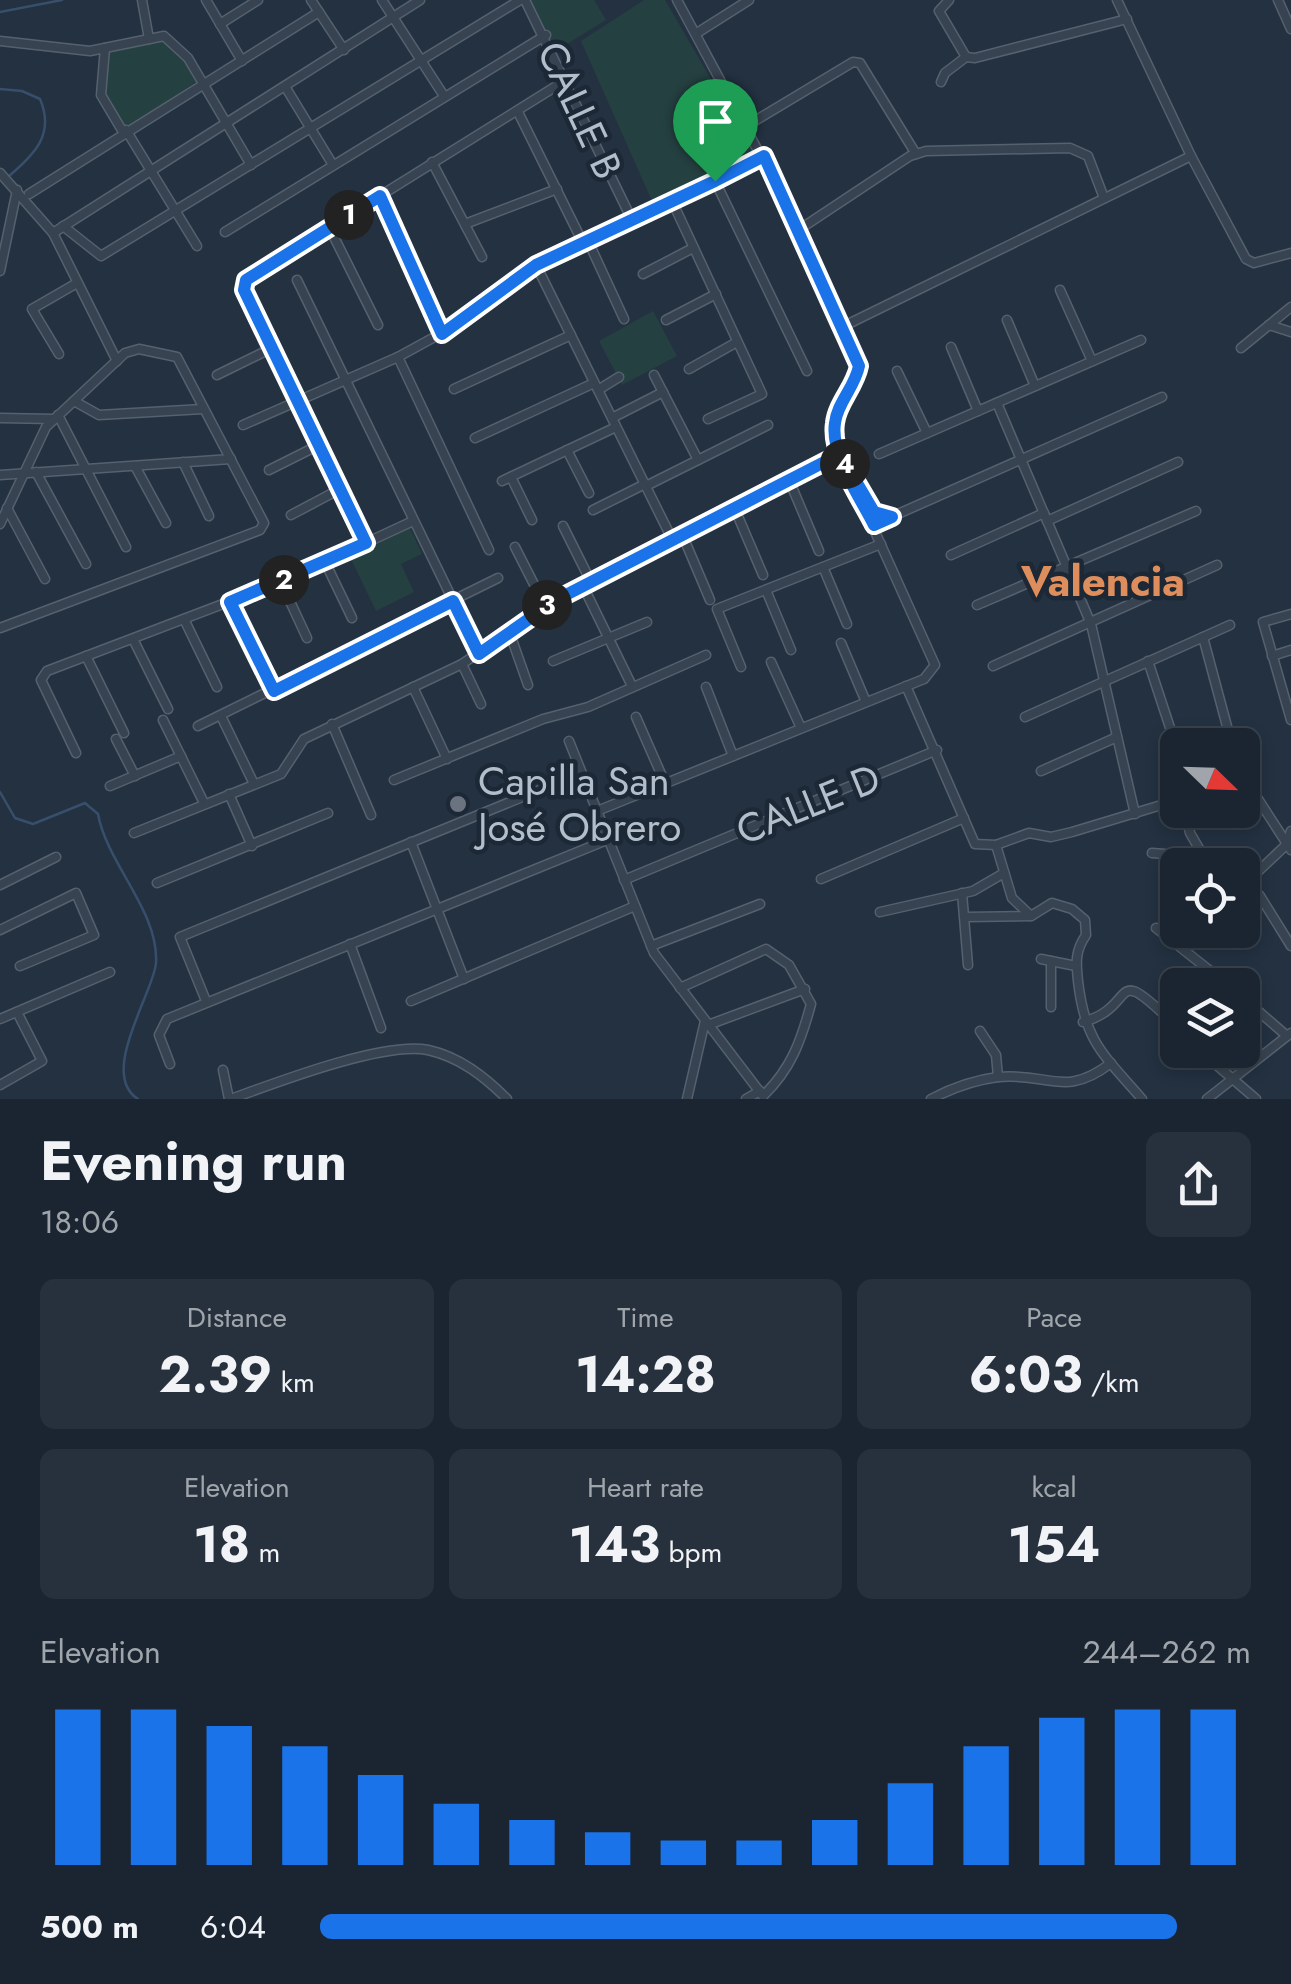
<!DOCTYPE html>
<html lang="en">
<head>
<meta charset="utf-8">
<style>
  body { margin:0; font-family:Jost,sans-serif; background:#27313d; color:#f1f3f6; height:100vh; display:flex; flex-direction:column; font-size:38px; white-space:nowrap }
  * { box-sizing:border-box; margin:0 }
  p { font-size:32px; color:#9fa5ab }
  .icon { flex:none; width:55px; height:55px; fill:none; stroke:currentColor; stroke-width:2; stroke-linecap:round; stroke-linejoin:round }
  .map { position:relative; height:1099px; overflow:hidden }
  .sheet { display:flex; flex-direction:column; background:#1a2531; flex:1 }
  .sheet>* { flex:none }
  .needle { width:65px; rotate:113deg }
  .tools { position:absolute; left:1160px; top:728px; display:grid; gap:20px }
  .tools a { display:grid; place-items:center; width:100px; height:100px; border-radius:15px; background:#1a2531; box-shadow:0 5px 15px #0003,0 0 0 2px #38424d; font-size:50px }
  .pin { position:absolute; display:grid; place-items:center; width:85px; height:85px; color:#fff; margin:-102px -42px; border-radius:50% 50% 50% 0; rotate:-45deg; box-shadow:0 0 10px #0007 }
  .pin .icon { rotate:45deg }
  .km { position:absolute; width:50px; height:50px; margin:-25px; border-radius:50%; background:#222; color:#fff; font-size:28px; line-height:50px; text-align:center }
  .round { display:grid; place-items:center; flex:none; width:105px; height:105px; border-radius:15px; background:#27313d }
  .head { display:flex; align-items:center; justify-content:space-between; height:170px; padding:0 40px }
  h1 { font-size:55px; font-weight:700; line-height:75px }
  .stats { display:grid; grid-template-columns:repeat(3,1fr); gap:15px; height:170px; padding:10px 40px }
  .stats div { display:grid; align-content:center; border-radius:15px; background:#27313d; text-align:center }
  .stats b { font-size:50px; font-weight:700 }
  .stats small { font-size:28px; font-weight:400 }
  .stats p { font-size:28px }
  .chart { height:280px; padding:20px 40px }
  .chart p { display:flex; justify-content:space-between }
  .chart svg { width:100%; height:180px; margin-top:10px; stroke:#1a73e8; stroke-width:6 }
  ul { padding:0 40px; list-style:none; font-size:32px }
  li { display:grid; grid-template-columns:160px 120px 1fr; align-items:center; height:75px }
  li i { height:25px; border-radius:12px; background:#1a73e8 }
  .map>svg:first-child { display:block }
  .green { fill:#254041 }
  .lines { fill:none; stroke-linecap:round; stroke-linejoin:round }
  .stream { stroke:#374f6b; stroke-width:2.5 }
  .minor-casing { stroke:#55616e; stroke-width:11 }
  .minor { stroke:#374350; stroke-width:8 }
  .route-casing { stroke:#fff; stroke-width:20 }
  .route { stroke:#1a73e8; stroke-width:12 }
  .worship-dot { fill:#6b7280; stroke:#1c2835; stroke-width:4 }
  .labels { text-anchor:middle; dominant-baseline:central; stroke-width:9; stroke-linejoin:round; paint-order:stroke }
  .street-label { font-size:40px; fill:#b3becb; stroke:#1c2835 }
  .poi-label { font-size:40px; fill:#b3becb; stroke:#1c2835; text-anchor:start }
  .neighbourhood-label { font-size:42px; font-weight:bold; fill:#dd8e5c; stroke:#1c2835 }
</style>
</head>
<body>
<div class="map">
<svg width="1291" height="1099" viewBox="0 0 1291 1099">
  <rect width="100%" height="100%" fill="#233141"/>
  <g class="green">
    <path d="M526 0H594L606 20 557 50Z"/>
    <path d="M644 0H665L754 153 652 201 581 41Z"/>
    <path d="M149 39 178 45 197 81 126 130 101 95 105 48Z"/>
    <path d="M653 311 677 356 622 385 599 341Z"/>
    <path d="M410 528 422 554 401 564 414 592 376 611 350 557Z"/>
  </g>
  <g class="lines">
    <g class="stream">
      <path d="M0 12 62 0"/>
      <path d="M0 89 22 91 40 99C55 134 35 154 9 176"/>
      <path d="M0 792 15 818 33 824 85 803 98 814C107 864 159 911 156 963 154 992 98 1074 138 1099"/>
    </g>
    <g class="minor-casing">
      <g id="minor">
        <path d="M142 0 149 39"/>
        <path d="M206 0 242 61"/>
        <path d="M311 0 344 50"/>
        <path d="M382 0 444 96"/>
        <path d="M525 0 632 220"/>
        <path d="M949 0 939 11 966 57 975 58 1127 19"/>
        <path d="M1278 0 1291 29"/>
        <path d="M220 24 258 0"/>
        <path d="M697 33 749 0"/>
        <path d="M0 41 90 51 164 36 188 58 251 165"/>
        <path d="M105 48 101 95 123 132"/>
        <path d="M941 82 945 73 966 57"/>
        <path d="M286 88 333 165"/>
        <path d="M518 112 583 243"/>
        <path d="M743 128 853 62 860 63 916 154"/>
        <path d="M126 130 197 246"/>
        <path d="M1191 156 1246 259 1254 263 1291 253"/>
        <path d="M432 162 482 257"/>
        <path d="M0 173 53 233 117 361"/>
        <path d="M715 181 807 371"/>
        <path d="M29 194 319 12"/>
        <path d="M380 196 442 334"/>
        <path d="M672 201 762 394 708 419"/>
        <path d="M465 224 557 189"/>
        <path d="M63 226 101 256 520 0"/>
        <path d="M329 227 378 325"/>
        <path d="M800 229 910 156 926 151 1070 148 1088 156 1104 198"/>
        <path d="M225 232 546 35"/>
        <path d="M53 233 420 0"/>
        <path d="M588 241 624 319"/>
        <path d="M536 265 672 539"/>
        <path d="M0 271 17 190"/>
        <path d="M643 274 693 248"/>
        <path d="M297 280 479 654"/>
        <path d="M1060 290 1092 361"/>
        <path d="M666 320 716 294"/>
        <path d="M1007 320 1035 386"/>
        <path d="M1269 325 1291 332"/>
        <path d="M842 327 1191 156 1117 0"/>
        <path d="M951 347 978 411"/>
        <path d="M1241 348 1291 307"/>
        <path d="M59 354 32 309 77 283"/>
        <path d="M398 357 489 550"/>
        <path d="M689 369 737 342"/>
        <path d="M897 371 927 433"/>
        <path d="M217 375 272 348"/>
        <path d="M654 375 698 460"/>
        <path d="M454 389 571 335"/>
        <path d="M598 390 619 377"/>
        <path d="M74 401 99 415 203 409"/>
        <path d="M997 403 1091 624 1135 814"/>
        <path d="M58 415 126 547"/>
        <path d="M0 418 54 419"/>
        <path d="M612 418 663 392"/>
        <path d="M243 425 398 357 451 328 497 289 536 265 764 157"/>
        <path d="M475 438 594 383"/>
        <path d="M567 450 589 493"/>
        <path d="M879 454 1141 340"/>
        <path d="M183 462 209 516"/>
        <path d="M135 466 166 523"/>
        <path d="M269 470 319 445"/>
        <path d="M36 472 86 564"/>
        <path d="M0 475 231 459"/>
        <path d="M511 477 532 520"/>
        <path d="M789 480 819 551"/>
        <path d="M502 481 616 427"/>
        <path d="M855 481 875 512 887 517"/>
        <path d="M646 486 768 425"/>
        <path d="M734 507 763 575"/>
        <path d="M7 508 45 579"/>
        <path d="M593 510 645 484"/>
        <path d="M291 515 340 489"/>
        <path d="M1047 521 1178 462"/>
        <path d="M0 524 46 427 125 353 139 349 177 357 264 523 260 530 0 628"/>
        <path d="M873 525 1162 397"/>
        <path d="M563 526 591 582"/>
        <path d="M682 534 710 600"/>
        <path d="M366 543 244 290 245 280 566 80"/>
        <path d="M515 547 545 606"/>
        <path d="M951 555 1044 513"/>
        <path d="M325 562 352 618"/>
        <path d="M823 567 847 624"/>
        <path d="M281 582 307 638"/>
        <path d="M583 586 632 686"/>
        <path d="M766 590 791 650"/>
        <path d="M230 602 274 691"/>
        <path d="M977 605 1196 511"/>
        <path d="M1291 614 1263 622 1291 720"/>
        <path d="M184 619 217 687"/>
        <path d="M510 634 528 685"/>
        <path d="M1203 637 1232 745"/>
        <path d="M133 639 168 709"/>
        <path d="M841 643 866 702"/>
        <path d="M86 656 124 733"/>
        <path d="M1272 656 1291 650"/>
        <path d="M553 661 647 622"/>
        <path d="M1148 661 1178 752"/>
        <path d="M771 662 801 728"/>
        <path d="M462 664 481 704"/>
        <path d="M993 666 1217 565"/>
        <path d="M741 667 717 609 881 544"/>
        <path d="M906 686 975 844 996 845 1029 833 1051 837 1072 832 1178 800"/>
        <path d="M413 687 447 759"/>
        <path d="M706 687 733 756"/>
        <path d="M221 716 254 784"/>
        <path d="M636 717 665 783"/>
        <path d="M1025 717 1230 625"/>
        <path d="M163 720 204 803"/>
        <path d="M332 724 371 815"/>
        <path d="M198 726 498 578"/>
        <path d="M116 739 135 776"/>
        <path d="M569 741 654 953 763 1096C791 1069 801 1041 811 1004L789 965 766 949 680 988"/>
        <path d="M76 753 41 680 47 671 286 580 413 521"/>
        <path d="M1041 771 1117 737"/>
        <path d="M394 780 543 719 588 707 706 655"/>
        <path d="M1242 785 1258 799 1291 850"/>
        <path d="M110 786 181 756"/>
        <path d="M229 794 252 846"/>
        <path d="M1185 810 1190 833 1204 857"/>
        <path d="M597 811 924 679 935 665 840 454C830 411 852 404 859 366L800 229 677 0"/>
        <path d="M134 833 281 774 304 739 462 664 556 600 840 454"/>
        <path d="M411 842 464 979"/>
        <path d="M996 845 1012 898 1031 916"/>
        <path d="M1152 853 1204 857 1224 865"/>
        <path d="M1242 877 1260 896 1291 946"/>
        <path d="M821 879 964 818"/>
        <path d="M624 880 937 750"/>
        <path d="M1248 881 1285 846 1291 831"/>
        <path d="M157 883 328 813"/>
        <path d="M0 885 56 857"/>
        <path d="M962 893 968 965"/>
        <path d="M880 912 973 891 1004 873"/>
        <path d="M966 917 1031 916 1052 903 1072 909 1085 920 1086 935C1075 951 1076 962 1078 981 1085 1042 1103 1054 1142 1099"/>
        <path d="M1156 928 1228 985"/>
        <path d="M0 930 76 893 94 935 20 966"/>
        <path d="M350 944 381 1028"/>
        <path d="M651 946 760 904"/>
        <path d="M1041 959 1076 966"/>
        <path d="M1242 997 1287 1036"/>
        <path d="M206 1001 180 937 581 773"/>
        <path d="M411 1001 635 906"/>
        <path d="M1051 1007V961"/>
        <path d="M0 1019 110 972"/>
        <path d="M1083 1022C1141 1006 1106 957 1178 1028"/>
        <path d="M708 1025 805 989"/>
        <path d="M980 1031 996 1055 998 1077"/>
        <path d="M1199 1050 1256 1099"/>
        <path d="M170 1064 159 1035 167 1019 607 840"/>
        <path d="M223 1070 229 1099"/>
        <path d="M0 1085 42 1061 17 1012"/>
        <path d="M231 1099C275 1083 384 1041 428 1050 460 1057 485 1077 507 1099"/>
        <path d="M687 1099 705 1021"/>
        <path d="M746 1099 760 1091"/>
        <path d="M931 1099C952 1088 974 1080 998 1077 1049 1072 1064 1099 1111 1063"/>
        <path d="M1207 1099 1291 1033"/>
      </g>
    </g>
    <use href="#minor" class="minor"/>
  </g>
  <g class="lines">
    <g class="route-casing">
      <path id="route" d="M715 181 536 265 442 334 380 196 246 280 244 290 366 543 230 602 274 691 453 601 479 654 556 600 840 454 874 512 892 517 874 525C860 497 830 455 835 423 837 403 855 387 859 366L764 156 715 181"/>
    </g>
    <use href="#route" class="route"/>
  </g>
  <circle class="worship-dot" cx="458" cy="804" r="10"/>
  <g class="labels">
    <g class="street-label">
      <text transform="translate(580 110) rotate(65)">CALLE B</text>
      <text transform="translate(808 804) rotate(-22)">CALLE D</text>
    </g>
    <g class="poi-label">
      <text x="478" y="781">Capilla San<tspan x="478" dy="46">José Obrero</tspan></text>
    </g>
    <g class="neighbourhood-label">
      <text x="1103" y="581">Valencia</text>
    </g>
  </g>
</svg>
<div class="tools">
<a><svg class="needle" viewBox="-14 -14 28 28"><path d="M0-13l5 13h-10z" fill="#e53935"/><path d="M0 13l5-13h-10z" fill="#9fa5ab"/></svg></a>
<a><svg class="icon" aria-label="locate" viewBox="0 0 24 24"><circle cx="12" cy="12" r="6"/><path d="M12 2v4M12 18v4M2 12h4M18 12h4"/></svg></a>
<a><svg class="icon" aria-label="layers" viewBox="0 0 24 24"><path d="M12 4l9 5-9 5-9-5zM3 14l9 5 9-5"/></svg></a>
</div>
<div class="pin" style="left:715px;top:181px;background:#1e9e55"><svg class="icon" aria-label="arrive" viewBox="0 0 24 24"><path d="M6 21V4h12l-3 4 3 4H6"/></svg></div>
<b class="km" style="left:349px;top:215px">1</b>
<b class="km" style="left:284px;top:580px">2</b>
<b class="km" style="left:547px;top:605px">3</b>
<b class="km" style="left:845px;top:464px">4</b>
</div>
<section class="sheet">
<div class="head"><div><h1>Evening run</h1><p>18:06</p></div><a class="round"><svg class="icon" aria-label="share" viewBox="0 0 24 24"><path d="M12 15V3M7 8l5-5 5 5M5 13v7h14v-7"/></svg></a></div>
<div class="stats">
<div><p>Distance</p><b>2.39<small> km</small></b></div>
<div><p>Time</p><b>14:28</b></div>
<div><p>Pace</p><b>6:03<small> /km</small></b></div>
</div>
<div class="stats">
<div><p>Elevation</p><b>18<small> m</small></b></div>
<div><p>Heart rate</p><b>143<small> bpm</small></b></div>
<div><p>kcal</p><b>154</b></div>
</div>
<div class="chart"><p><span>Elevation</span>244–262 m</p>
<svg viewBox="0 0 160 44" preserveAspectRatio="none"><path d="M5 44V6M15 44V6M25 44V10M35 44V15M45 44V22M55 44V29M65 44V33M75 44V36M85 44V38M95 44V38M105 44V33M115 44V24M125 44V15M135 44V8M145 44V6M155 44V6"/></svg>
</div>
<ul>
<li><b>500 m</b>6:04<i style="width:92%"></i></li>
</ul>
</section>
</body>
</html>
